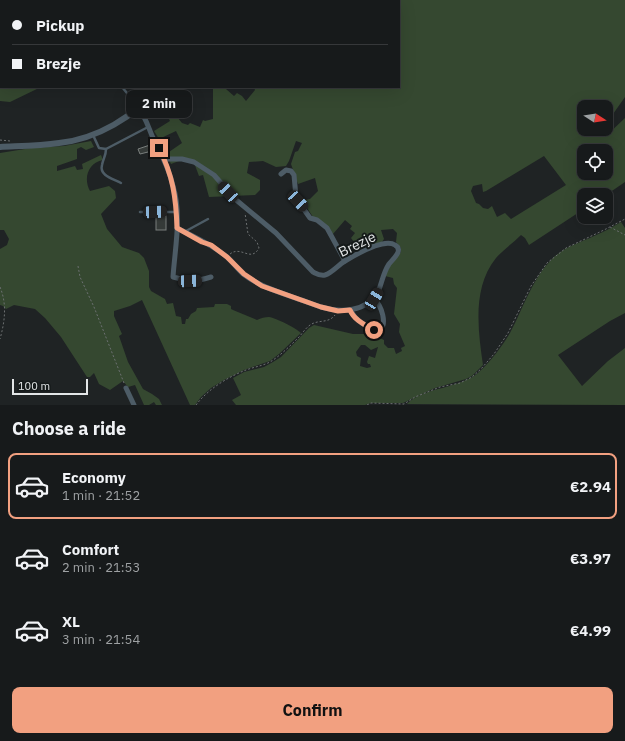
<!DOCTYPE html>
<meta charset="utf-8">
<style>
body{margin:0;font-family:"IBM Plex Sans",sans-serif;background:#202324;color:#f1f3f6;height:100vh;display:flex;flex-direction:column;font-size:15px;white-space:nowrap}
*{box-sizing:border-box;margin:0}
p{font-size:13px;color:#9ea1a3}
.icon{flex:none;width:22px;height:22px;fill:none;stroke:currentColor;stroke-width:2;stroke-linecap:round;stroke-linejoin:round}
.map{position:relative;height:405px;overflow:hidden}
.drawer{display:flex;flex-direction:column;background:#171a1b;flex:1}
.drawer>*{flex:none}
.top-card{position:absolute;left:0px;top:0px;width:400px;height:88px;box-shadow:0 4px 16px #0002,0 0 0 1px #36383a;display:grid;align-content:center;height:88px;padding:0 12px;background:#171a1b}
.needle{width:26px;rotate:102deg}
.tools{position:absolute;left:577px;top:100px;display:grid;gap:8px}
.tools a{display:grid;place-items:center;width:36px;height:36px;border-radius:8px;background:#171a1b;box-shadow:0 4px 16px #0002,0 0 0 1px #36383a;font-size:20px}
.scale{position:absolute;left:12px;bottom:10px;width:76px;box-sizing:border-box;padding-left:4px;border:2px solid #e3e6e7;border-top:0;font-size:11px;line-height:14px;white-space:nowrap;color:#e3e6e7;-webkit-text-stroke:3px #151a1a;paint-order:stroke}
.end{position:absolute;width:18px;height:18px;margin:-9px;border:5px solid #f2a080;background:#111;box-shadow:0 0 0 2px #111}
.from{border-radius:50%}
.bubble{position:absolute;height:28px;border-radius:8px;background:#171a1b;box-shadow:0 4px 16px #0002,0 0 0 1px #36383a;font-size:13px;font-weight:800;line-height:28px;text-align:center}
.car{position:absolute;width:12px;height:24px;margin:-12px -6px;border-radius:5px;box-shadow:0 0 3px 1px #0007;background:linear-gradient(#222 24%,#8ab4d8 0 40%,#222 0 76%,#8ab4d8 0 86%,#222 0)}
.top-card b{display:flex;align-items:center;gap:14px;height:38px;font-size:15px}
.top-card b+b{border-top:1px solid #36383a}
.top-card i{width:10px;height:10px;background:#f1f3f6}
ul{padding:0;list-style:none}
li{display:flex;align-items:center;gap:12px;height:66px;margin:0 8px 6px;padding:0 4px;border:2px solid transparent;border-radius:8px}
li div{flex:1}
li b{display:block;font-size:15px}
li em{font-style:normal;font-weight:800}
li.active{border-color:#f2a080}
li>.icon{width:36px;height:36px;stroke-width:1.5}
h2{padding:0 12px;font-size:18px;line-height:48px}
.action{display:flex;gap:8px;margin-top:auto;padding:8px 12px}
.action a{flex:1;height:46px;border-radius:8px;background:#f2a080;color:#111;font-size:16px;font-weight:800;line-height:46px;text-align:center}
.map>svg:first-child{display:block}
</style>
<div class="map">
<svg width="625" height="405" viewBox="0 0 625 405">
<rect width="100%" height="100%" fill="#1f2324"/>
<g fill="#354830" fill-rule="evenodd">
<path d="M0 0H133L1 1V87H41L10 102 0 101Z"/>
<path d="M341 0H625V97L606 124V107H584V129H604L602 135 605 137 625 118V182L606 195H584V209L529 245 525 238 521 235C513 243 503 250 496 258 472 288 478 330 483 365L472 376 466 379 435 388 403 403H371L365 405H236L232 400 241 395 233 378 244 372 264 367 273 362 281 357 309 328 314 325 353 334H371L384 340V344L388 348H394L396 354 402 351 401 348 405 346 399 332 400 324 394 314 397 288 394 284 393 278 385 276 391 264 401 252V248L396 242 397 233 393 229 381 230 384 239 382 242 361 251 351 238 355 233 350 229 352 226 345 220 333 234 313 217 304 203 305 200 310 199 318 191 315 178 298 184 291 164 295 152 298 151 302 143 296 141 289 161 286 166 276 167 263 161 249 162 247 173 260 180V190L255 195 209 197 203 175 199 176 193 160 187 158 171 164 166 154 182 143 176 131 159 139 154 131 170 121 161 103 156 106 153 103 165 87H174L170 92 178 108 177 117 182 123 188 125 190 123 200 127 203 120 205 121 213 119V88H207V87H228L226 89 234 96 237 93 242 96 246 101 255 90 254 87H399V1H340ZM584 151H606V173H584ZM544 156 566 185 511 219 505 213 497 217 492 206 488 209 483 208 479 204 476 203 471 191 473 186 482 184 483 192 486 191ZM361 345H365L371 350 378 347 375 358 369 356 367 362 368 364H370L371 367 367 368 360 366 361 358 357 356 356 352Z"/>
<path d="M91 141 94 147 86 150 81 147 77 149V159L57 166V171L75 166 77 170 83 169 82 164 101 155 103 160C88 163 83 178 90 191L109 186 115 191 116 198 101 214 107 229 122 247 139 253 144 258 149 271V287L151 291 165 299 167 304 173 303 176 316 181 317 182 324H185L186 319H188L191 314 196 311 197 308 214 307 215 304H227L231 306V309L233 310 257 320C261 318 265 317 269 317 276 318 296 328 301 333L279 354 270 361 244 370 224 380 211 388 201 397 195 405H190L142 300 130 306 114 311V316L122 334 119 336 128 362 143 389 152 394 159 399 162 405H156L154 402 149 405H144L135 385 128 387 123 381 110 390 99 384 94 373 90 377H87L61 337 45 318 35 309 14 305 6 309 3 306 0 305V249L7 245 9 239 4 230H0V153L31 148 64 146Z"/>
<path d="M621 222 625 228V313L610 321 558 355 582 386 608 361 625 348V405L407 404C422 387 462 389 480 371 492 360 502 346 510 333 524 307 532 278 554 257 565 247 581 242 594 236 604 232 612 227 621 222Z"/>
</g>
<g fill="#353a38" stroke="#7a7f7d">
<path d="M150 145 152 151 140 154 138 149Z"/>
<rect x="156" y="216" width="10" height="14"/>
</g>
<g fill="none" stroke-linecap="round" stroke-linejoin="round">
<g stroke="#6c7071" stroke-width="1" stroke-dasharray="2 2" stroke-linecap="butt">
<path d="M0 140 10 141"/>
<path d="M610 227 625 235"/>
<path d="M230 254C241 245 251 263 259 248L257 242 248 234 245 213"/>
<path d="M78 266 80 277 94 307 124 383"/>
<path d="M0 287C7 304 5 321 0 339"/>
<path d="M196 405C208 389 228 377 246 370 254 367 262 366 270 362 280 356 291 345 300 336 303 332 306 328 310 325 319 319 328 324 335 315"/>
<path d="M367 405 371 403 404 404 415 397 440 387 460 383 472 377 481 369 494 354 508 333 531 286 547 263 566 248 604 230 625 219"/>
</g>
<g stroke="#4d5c66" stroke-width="2.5">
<path d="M122 87 131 98"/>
<path d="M138 108 131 98 144 87"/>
<path d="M93 135 99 148 106 149 148 127"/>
<path d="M106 149C106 156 103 159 102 165 99 176 114 179 121 183"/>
<path d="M140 212H176"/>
<path d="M186 231 208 219"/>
</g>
<g stroke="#4d5c66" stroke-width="5">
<path d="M138 108C146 117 148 127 153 138 161 153 169 169 173 186 182 215 175 247 173 277 189 281 195 282 211 277"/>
<path d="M164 159H182L194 162 214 175 235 199 276 233 313 272C317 274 320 276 325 275 332 273 338 265 345 261 355 255 384 238 395 245 404 250 393 259 389 264 383 273 382 283 378 292 367 312 340 313 321 307 314 305 308 302 301 300 282 293 260 287 243 274 237 269 233 262 227 257 213 245 193 236 177 228"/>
<path d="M281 174 286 170 291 171 294 175 296 197 298 201 310 218 317 220 327 228 345 261"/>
<path d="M351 310C354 320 368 328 378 331 389 325 381 305 374 299"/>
<path d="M126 388 134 405"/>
</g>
<g stroke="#4d5c66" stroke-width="6">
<path d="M249 1 250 0"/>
<path d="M0 147C19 146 39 146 59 143 97 139 134 117 159 87"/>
</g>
</g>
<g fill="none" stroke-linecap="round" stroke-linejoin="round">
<path stroke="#f2a080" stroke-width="5" d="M159 148C173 176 176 197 177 228L202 242 211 245 227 257 244 274 262 286 321 307 338 311 350 310C354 320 365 325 374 330"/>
</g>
<g text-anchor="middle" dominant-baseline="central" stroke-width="4" stroke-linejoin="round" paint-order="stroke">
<g font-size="14" fill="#e3e6e7" stroke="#151a1a">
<text transform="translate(357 244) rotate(-26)">Brezje</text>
</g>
</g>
</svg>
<div class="tools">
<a><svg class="needle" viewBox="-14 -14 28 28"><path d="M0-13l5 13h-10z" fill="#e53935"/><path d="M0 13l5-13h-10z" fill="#9ea1a3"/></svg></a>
<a><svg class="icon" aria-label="locate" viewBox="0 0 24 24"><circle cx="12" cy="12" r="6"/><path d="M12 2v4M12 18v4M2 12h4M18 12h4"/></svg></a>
<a><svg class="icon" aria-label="layers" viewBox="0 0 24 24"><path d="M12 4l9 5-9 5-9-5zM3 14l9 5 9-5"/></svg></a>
</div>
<div class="scale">100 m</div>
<i class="end from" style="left:374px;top:330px"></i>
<i class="end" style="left:159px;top:148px"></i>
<div class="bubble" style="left:126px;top:90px;width:66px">2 min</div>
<i class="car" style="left:228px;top:192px;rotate:317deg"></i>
<i class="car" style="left:298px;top:201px;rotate:137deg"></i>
<i class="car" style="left:155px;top:212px;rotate:88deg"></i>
<i class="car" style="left:190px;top:281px;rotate:88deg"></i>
<i class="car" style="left:374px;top:299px;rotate:31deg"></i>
<div class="top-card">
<b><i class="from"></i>Pickup</b>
<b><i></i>Brezje</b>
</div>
</div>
<section class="drawer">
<h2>Choose a ride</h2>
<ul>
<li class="active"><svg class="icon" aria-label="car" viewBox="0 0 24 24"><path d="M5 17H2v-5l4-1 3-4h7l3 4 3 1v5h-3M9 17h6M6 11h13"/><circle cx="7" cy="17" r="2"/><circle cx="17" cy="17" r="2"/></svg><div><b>Economy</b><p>1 min · 21:52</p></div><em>€2.94</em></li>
<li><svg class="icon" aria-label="car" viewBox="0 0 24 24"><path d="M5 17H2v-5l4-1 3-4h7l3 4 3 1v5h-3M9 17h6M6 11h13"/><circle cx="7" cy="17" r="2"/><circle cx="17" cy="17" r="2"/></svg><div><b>Comfort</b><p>2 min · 21:53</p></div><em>€3.97</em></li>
<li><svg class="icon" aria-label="car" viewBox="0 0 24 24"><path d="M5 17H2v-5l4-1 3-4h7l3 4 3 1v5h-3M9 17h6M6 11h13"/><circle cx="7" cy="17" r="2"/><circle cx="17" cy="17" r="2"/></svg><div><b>XL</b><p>3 min · 21:54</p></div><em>€4.99</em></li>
</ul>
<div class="action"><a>Confirm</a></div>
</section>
